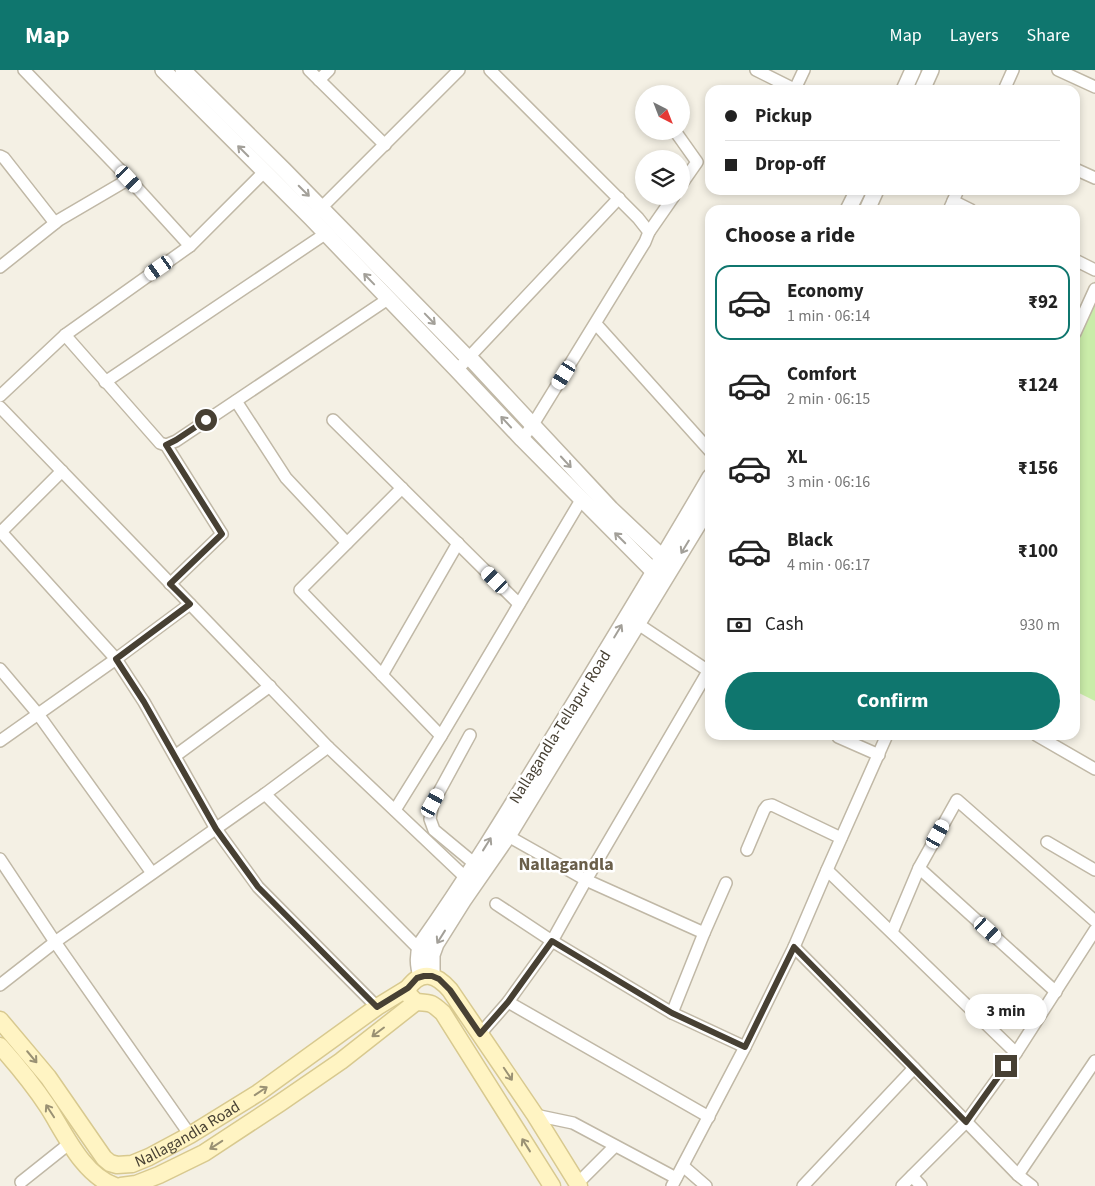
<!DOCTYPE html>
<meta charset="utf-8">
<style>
body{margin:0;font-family:"Source Sans 3",sans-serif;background:#f6f6f6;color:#222;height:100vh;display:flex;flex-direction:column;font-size:19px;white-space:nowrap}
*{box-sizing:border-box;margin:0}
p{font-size:16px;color:#767676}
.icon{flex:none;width:28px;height:28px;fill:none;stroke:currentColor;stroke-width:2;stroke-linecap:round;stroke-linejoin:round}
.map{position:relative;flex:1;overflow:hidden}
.details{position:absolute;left:705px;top:135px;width:375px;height:535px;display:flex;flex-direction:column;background:#fff;border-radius:15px;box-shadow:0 2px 8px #0003}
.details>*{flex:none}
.banner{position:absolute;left:705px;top:15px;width:375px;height:110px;border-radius:15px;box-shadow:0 2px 8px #0003;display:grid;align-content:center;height:110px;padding:0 20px;background:#fff}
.needle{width:32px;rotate:138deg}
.controls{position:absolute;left:635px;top:15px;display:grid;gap:10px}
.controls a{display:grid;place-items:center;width:55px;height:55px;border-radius:50%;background:#fff;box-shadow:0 2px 8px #0003;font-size:25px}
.end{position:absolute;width:22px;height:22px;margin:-11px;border:6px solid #474033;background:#fff;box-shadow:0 0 0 2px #fff}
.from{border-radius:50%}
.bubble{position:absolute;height:35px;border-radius:18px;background:#fff;box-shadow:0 2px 8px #0003;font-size:16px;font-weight:700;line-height:35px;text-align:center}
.car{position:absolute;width:15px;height:30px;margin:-15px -8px;border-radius:6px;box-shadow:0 0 4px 1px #0007;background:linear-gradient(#fff 24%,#345 0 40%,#fff 0 76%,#345 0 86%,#fff 0)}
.banner b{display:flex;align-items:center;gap:18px;height:48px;font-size:19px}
.banner b+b{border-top:1px solid #e0e0e0}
.banner i{width:12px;height:12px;background:#222}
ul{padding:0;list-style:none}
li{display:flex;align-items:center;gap:15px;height:75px;margin:0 10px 8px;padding:0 10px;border:2px solid transparent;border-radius:15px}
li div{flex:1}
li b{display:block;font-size:19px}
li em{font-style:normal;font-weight:700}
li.active{border-color:#0f766e}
li>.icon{width:45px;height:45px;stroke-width:1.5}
h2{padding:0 20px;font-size:22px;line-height:60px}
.pay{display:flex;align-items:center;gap:12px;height:55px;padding:0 20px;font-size:19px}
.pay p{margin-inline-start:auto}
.action{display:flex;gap:10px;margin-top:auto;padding:10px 20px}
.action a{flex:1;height:58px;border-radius:30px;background:#0f766e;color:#fff;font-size:20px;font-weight:700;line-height:58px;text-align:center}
header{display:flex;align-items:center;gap:30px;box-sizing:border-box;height:70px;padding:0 25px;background:#0f766e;color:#fff}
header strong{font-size:24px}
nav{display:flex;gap:28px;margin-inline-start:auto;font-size:18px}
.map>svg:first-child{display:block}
</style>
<header>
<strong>Map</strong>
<nav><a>Map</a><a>Layers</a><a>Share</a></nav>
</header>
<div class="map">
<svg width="1095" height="1116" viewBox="0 0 1095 1116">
<rect width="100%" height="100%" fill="#f4f0e4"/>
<path fill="#caeca9" d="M1095 211V631L1075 621V252Z"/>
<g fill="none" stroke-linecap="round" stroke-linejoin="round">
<g stroke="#c0b8a6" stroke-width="14">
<g id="minor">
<path d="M24 0 129 109 190 176"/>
<path d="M309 0 385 75"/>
<path d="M490 0 638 148 649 162 645 172 532 356 522 369"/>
<path d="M756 0 796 20"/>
<path d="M1058 0 1095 17"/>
<path d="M319 10 329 0"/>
<path d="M795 19 804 0"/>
<path d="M1004 20 1013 0"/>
<path d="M675 61 697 92 681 115"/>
<path d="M0 86 4 88 55 153"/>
<path d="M1075 99 1095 108"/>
<path d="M953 131 971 140"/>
<path d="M949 140 958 120"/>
<path d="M315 144 459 0"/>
<path d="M649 162 674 126"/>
<path d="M1075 190 1095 200"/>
<path d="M0 197 59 150 129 109"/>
<path d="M596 254 710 381"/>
<path d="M1075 263 1095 219"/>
<path d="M65 265 160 373 166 375 176 371 388 229"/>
<path d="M457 300 619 128"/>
<path d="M105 312 325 164"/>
<path d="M0 326 65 265 190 176 264 102"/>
<path d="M236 331 286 408 347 473"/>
<path d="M0 337 328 677 466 808"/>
<path d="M333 350 519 534"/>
<path d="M166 375 222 464 170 514"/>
<path d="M402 418 300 520 441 666"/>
<path d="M1 462 116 589 144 632 216 759 258 817 377 937"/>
<path d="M0 463 62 401"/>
<path d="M638 554 710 602"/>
<path d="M0 599 38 644 152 803"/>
<path d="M382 605 458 473"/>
<path d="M470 665 433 733 430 749 434 760 475 794"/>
<path d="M1036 665 1095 699"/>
<path d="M838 667 879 685"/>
<path d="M0 671 116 589 190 534"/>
<path d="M175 686 270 616"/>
<path d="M265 724 419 879"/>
<path d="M395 740 441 666 581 430"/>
<path d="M508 766 586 810 704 863"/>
<path d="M1047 772 1095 800"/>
<path d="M747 780 764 740 767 736 772 735 841 768"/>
<path d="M0 789 55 872 190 1065"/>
<path d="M919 798 1056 922"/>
<path d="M827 800 1016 983"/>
<path d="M496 834 552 871 672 943 745 977"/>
<path d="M892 862 919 798 957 730 1095 851"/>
<path d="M794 877 914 998 1018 1105 1032 1116"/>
<path d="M0 915 55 872 265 724 328 677"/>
<path d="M508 932 709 1047"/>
<path d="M672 943 704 863 726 813"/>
<path d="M480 964 508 932 552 871 586 810 710 598"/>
<path d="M535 1045 573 1053 676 1108"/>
<path d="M683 1096 706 1116"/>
<path d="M1018 1105 1095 991"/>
<path d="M912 1106 921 1116"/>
<path d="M21 1112 70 1073"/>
<path d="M578 1113 615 1076"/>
<path d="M672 1116 745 977 794 877 827 800 887 665"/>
<path d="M803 1116 914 998"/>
<path d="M902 1116 966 1052 1016 983 1095 860"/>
</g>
</g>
<g stroke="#c0b8a6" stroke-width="18">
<g id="tertiary">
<path d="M163 0 311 148 457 300 522 369 654 502"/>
<path d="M183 0 284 100 468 288 472 290 611 439 663 488"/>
<path d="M904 20 913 0"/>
<path d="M922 20 931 0"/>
<path d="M848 140 858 120"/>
<path d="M867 140 876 120"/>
<path d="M432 906V885L436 874 463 831 508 766 710 435"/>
<path d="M421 907C418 895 417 886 421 874 469 806 512 735 556 663 608 578 660 493 710 407"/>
</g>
</g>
<g stroke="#d8c98f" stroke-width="19">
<g id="secondary">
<path id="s1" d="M0 950 48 1007 104 1088 110 1093 117 1095 132 1094 149 1087 190 1065 258 1023 377 937 408 918"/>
<path d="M0 976C17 995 34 1016 48 1037 65 1064 83 1105 115 1116"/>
<path d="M121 1116 136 1114 159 1105 204 1083 280 1033 341 991 416 932"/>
<path d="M552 1116 443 943C431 932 431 933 416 932L409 925 408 918C422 899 436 904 450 920L535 1045 579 1116"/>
</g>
</g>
<use href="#minor" stroke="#fff" stroke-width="11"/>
<use href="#tertiary" stroke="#fff" stroke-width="15"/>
<use href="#secondary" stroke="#fff4c3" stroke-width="16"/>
</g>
<defs><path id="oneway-shaft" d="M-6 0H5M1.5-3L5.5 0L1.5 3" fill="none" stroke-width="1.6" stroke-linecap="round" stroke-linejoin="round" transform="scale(1.25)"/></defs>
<g stroke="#a3a099">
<use href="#oneway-shaft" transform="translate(243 81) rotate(-135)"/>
<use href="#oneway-shaft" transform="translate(304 121) rotate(45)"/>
<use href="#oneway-shaft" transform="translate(369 209) rotate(-134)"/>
<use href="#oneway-shaft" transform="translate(430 249) rotate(46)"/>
<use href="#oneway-shaft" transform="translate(506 352) rotate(-133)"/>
<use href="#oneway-shaft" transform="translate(566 392) rotate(47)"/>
<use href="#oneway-shaft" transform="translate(620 468) rotate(-135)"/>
<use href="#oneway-shaft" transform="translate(685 477) rotate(121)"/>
<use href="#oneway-shaft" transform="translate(618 561) rotate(-59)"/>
<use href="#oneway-shaft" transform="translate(487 774) rotate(-58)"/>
<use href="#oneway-shaft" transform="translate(441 867) rotate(122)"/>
</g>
<g stroke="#9a9174">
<use href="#oneway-shaft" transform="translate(378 962) rotate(143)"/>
<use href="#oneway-shaft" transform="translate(32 987) rotate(50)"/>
<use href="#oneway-shaft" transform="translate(508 1004) rotate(56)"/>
<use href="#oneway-shaft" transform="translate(261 1021) rotate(-34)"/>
<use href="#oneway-shaft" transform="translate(50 1041) rotate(-123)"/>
<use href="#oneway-shaft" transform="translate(216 1075) rotate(147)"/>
<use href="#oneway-shaft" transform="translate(526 1075) rotate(-122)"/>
</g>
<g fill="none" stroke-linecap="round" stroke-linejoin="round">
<path stroke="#474033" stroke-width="6" d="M206 350 176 370 166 375 222 464 170 514 190 534 116 589 144 632 216 759 258 817 377 937 408 918 417 908 424 906H432L439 909 450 920 480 964 508 932 552 871 672 943 745 977 794 877 966 1052 1006 996"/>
</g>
<g text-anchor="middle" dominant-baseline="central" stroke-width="5" stroke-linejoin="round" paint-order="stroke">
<g font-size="16" fill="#474033" stroke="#fff">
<text transform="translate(560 657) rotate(-58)">Nallagandla-Tellapur Road</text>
<text stroke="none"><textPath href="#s1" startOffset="266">Nallagandla Road</textPath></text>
</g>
<g font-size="18" font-weight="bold" fill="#6a5f4a" stroke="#fff">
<text x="566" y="794">Nallagandla</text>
</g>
</g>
</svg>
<div class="controls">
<a><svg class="needle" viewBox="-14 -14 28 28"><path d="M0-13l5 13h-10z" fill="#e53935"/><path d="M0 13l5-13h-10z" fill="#767676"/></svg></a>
<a><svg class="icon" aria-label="layers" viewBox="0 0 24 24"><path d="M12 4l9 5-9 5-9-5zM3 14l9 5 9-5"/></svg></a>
</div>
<i class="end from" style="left:206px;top:350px"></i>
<i class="end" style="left:1006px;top:996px"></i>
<div class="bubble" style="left:965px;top:924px;width:82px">3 min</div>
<i class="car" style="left:129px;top:109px;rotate:137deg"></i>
<i class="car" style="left:159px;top:198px;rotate:235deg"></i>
<i class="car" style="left:564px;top:305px;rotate:212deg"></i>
<i class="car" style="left:495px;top:510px;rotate:315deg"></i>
<i class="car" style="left:433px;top:733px;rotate:29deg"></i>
<i class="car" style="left:938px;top:764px;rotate:29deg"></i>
<i class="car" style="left:988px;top:860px;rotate:132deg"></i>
<div class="banner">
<b><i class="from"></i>Pickup</b>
<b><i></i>Drop-off</b>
</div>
<section class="details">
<h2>Choose a ride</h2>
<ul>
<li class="active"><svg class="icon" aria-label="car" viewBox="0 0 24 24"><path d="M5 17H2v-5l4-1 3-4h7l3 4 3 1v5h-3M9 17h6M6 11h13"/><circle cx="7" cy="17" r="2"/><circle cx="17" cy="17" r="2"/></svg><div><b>Economy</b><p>1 min · 06:14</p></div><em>₹92</em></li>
<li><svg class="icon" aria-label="car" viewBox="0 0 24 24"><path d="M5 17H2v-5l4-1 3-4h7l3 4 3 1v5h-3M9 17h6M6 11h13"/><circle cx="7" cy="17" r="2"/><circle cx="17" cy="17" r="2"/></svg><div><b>Comfort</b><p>2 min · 06:15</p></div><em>₹124</em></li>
<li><svg class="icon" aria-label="car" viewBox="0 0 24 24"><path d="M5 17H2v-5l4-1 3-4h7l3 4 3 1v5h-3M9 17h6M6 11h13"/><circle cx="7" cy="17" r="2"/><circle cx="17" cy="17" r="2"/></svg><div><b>XL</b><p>3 min · 06:16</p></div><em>₹156</em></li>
<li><svg class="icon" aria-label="car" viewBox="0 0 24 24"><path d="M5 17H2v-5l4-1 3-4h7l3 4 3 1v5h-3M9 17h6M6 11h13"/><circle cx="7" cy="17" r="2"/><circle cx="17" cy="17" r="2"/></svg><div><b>Black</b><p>4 min · 06:17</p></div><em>₹100</em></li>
</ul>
<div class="pay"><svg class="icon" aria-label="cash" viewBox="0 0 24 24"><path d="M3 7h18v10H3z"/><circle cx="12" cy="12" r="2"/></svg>Cash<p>930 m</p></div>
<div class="action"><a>Confirm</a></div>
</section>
</div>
